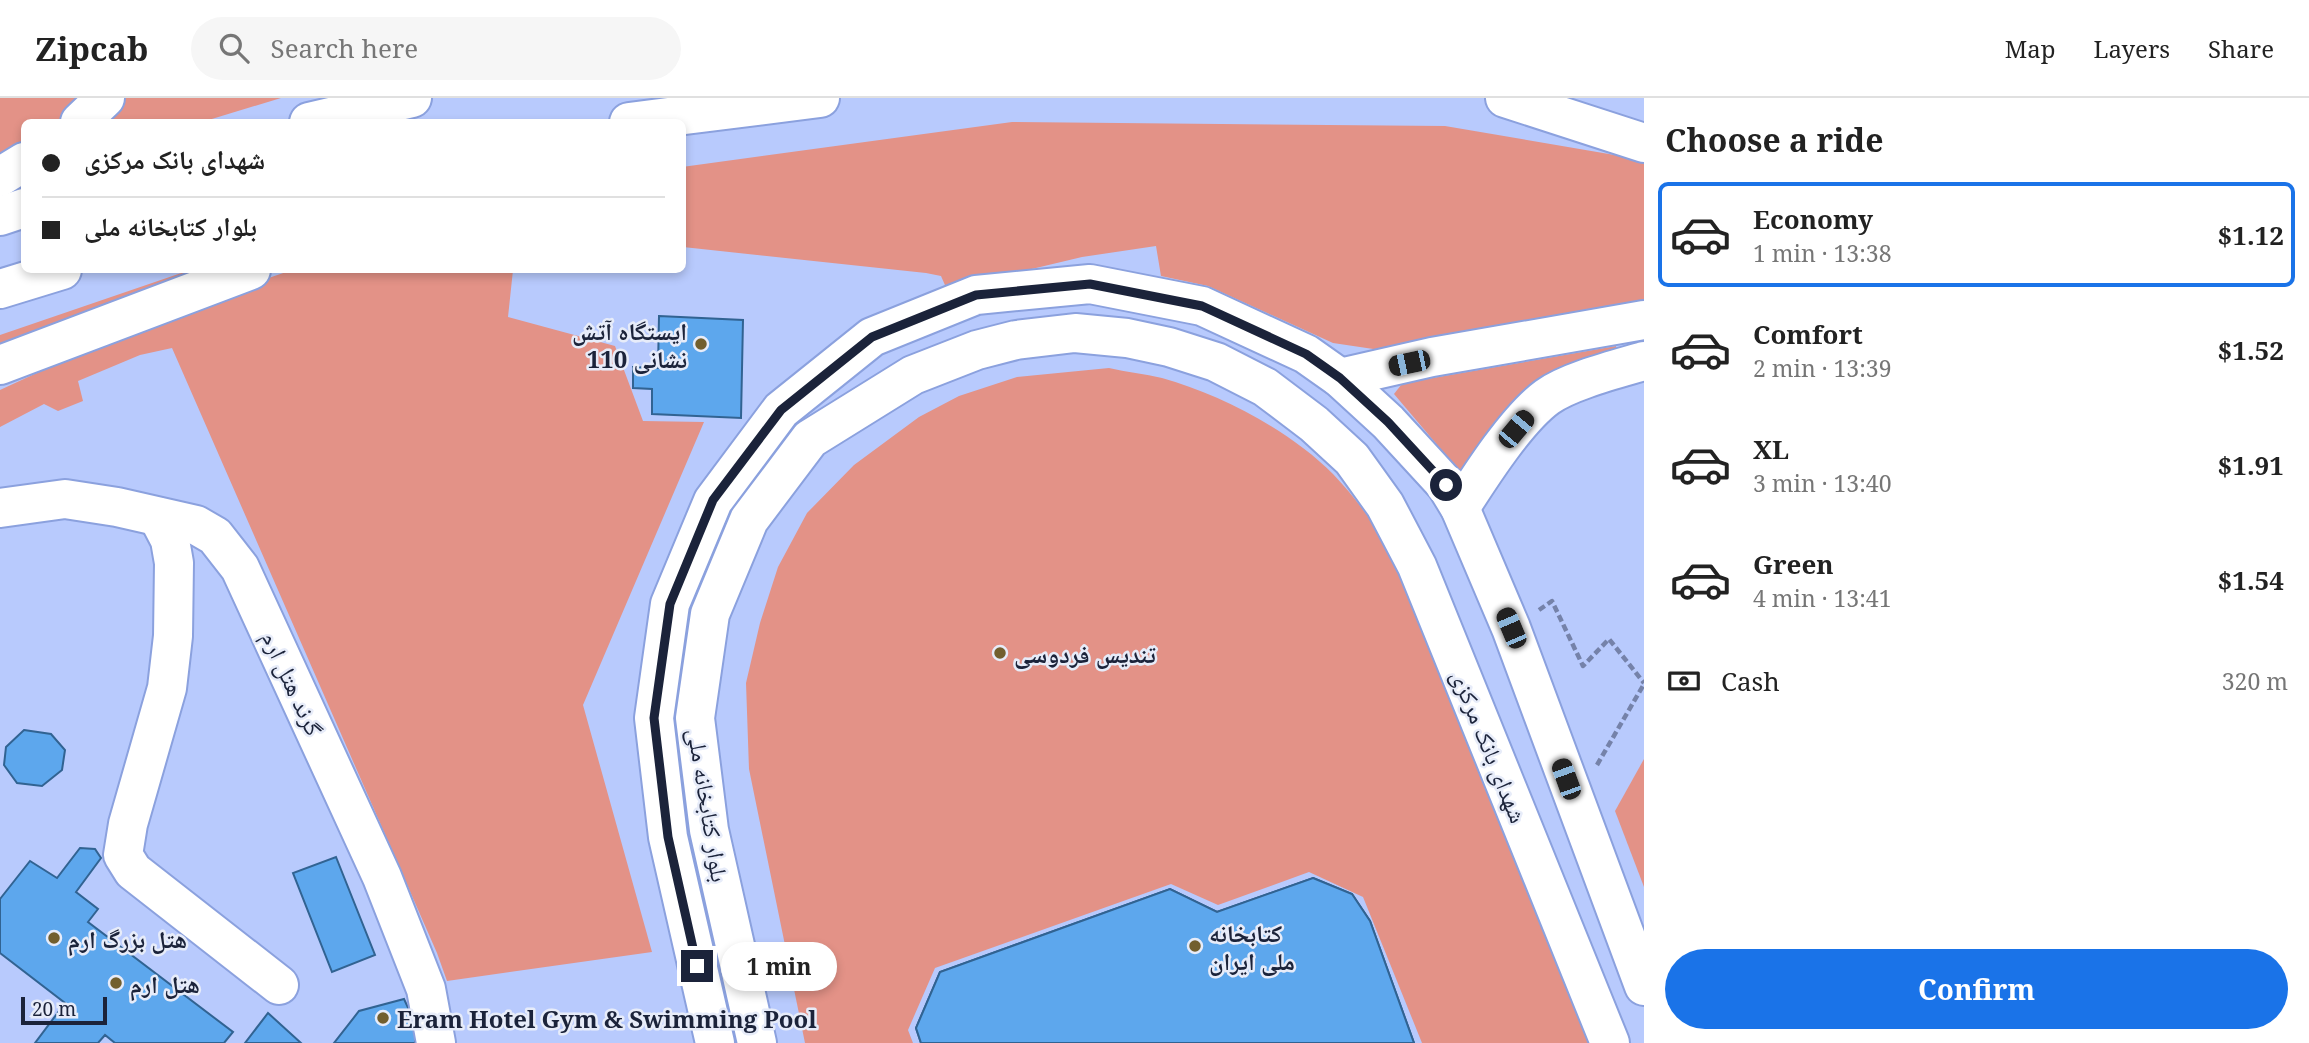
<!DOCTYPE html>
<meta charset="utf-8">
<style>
body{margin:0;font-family:"Noto Serif","Noto Naskh Arabic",serif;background:#f6f6f6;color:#222;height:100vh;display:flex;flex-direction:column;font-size:26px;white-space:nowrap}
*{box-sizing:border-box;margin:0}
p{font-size:23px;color:#767676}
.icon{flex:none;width:38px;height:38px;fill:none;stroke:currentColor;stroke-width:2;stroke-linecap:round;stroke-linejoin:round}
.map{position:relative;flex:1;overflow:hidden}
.sheet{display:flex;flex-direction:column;background:#fff;width:665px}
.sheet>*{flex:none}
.top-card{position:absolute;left:21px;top:21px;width:665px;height:154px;border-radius:10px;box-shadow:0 4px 10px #0003;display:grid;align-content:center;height:154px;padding:0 21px;background:#fff}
.scale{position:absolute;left:21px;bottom:18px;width:86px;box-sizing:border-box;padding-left:7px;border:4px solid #1b233a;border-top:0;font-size:19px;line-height:24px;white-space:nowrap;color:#1b233a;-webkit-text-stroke:5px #e7ecf9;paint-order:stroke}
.end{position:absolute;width:32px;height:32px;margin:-16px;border:9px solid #1b233a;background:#fff;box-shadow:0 0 0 4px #fff}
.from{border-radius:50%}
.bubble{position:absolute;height:49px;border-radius:24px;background:#fff;box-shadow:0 4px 10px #0003;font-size:23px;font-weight:700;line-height:49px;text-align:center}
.car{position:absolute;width:21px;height:42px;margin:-21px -10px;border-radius:9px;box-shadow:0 0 5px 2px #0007;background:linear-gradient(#222 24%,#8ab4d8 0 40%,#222 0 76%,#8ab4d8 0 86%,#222 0)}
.top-card b{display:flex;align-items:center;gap:24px;height:66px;font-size:26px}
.top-card b+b{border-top:2px solid #e0e0e0}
.top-card i{width:18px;height:18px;background:#222}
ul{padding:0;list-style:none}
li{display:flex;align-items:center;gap:21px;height:105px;margin:0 14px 10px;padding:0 7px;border:4px solid transparent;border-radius:10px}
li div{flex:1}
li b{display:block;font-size:26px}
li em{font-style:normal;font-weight:700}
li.active{border-color:#1a73e8}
li>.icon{width:63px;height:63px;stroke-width:1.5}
h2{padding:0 21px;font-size:32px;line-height:84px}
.pay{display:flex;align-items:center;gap:18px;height:77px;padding:0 21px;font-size:26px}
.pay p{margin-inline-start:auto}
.button{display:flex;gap:14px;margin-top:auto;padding:14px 21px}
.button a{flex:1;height:80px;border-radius:42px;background:#1a73e8;color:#fff;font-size:28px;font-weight:700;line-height:80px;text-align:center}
header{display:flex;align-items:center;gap:42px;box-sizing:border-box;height:98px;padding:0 35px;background:#fff;border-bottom:2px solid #e0e0e0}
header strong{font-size:33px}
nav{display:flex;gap:38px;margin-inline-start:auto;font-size:24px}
.search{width:490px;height:63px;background:#f6f6f6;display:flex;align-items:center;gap:18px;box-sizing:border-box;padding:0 24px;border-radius:38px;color:#767676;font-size:26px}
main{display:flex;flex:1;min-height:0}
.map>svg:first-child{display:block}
</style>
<header>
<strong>Zipcab</strong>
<div class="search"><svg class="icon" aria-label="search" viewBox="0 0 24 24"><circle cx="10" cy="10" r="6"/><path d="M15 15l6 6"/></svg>Search here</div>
<nav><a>Map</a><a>Layers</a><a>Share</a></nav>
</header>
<main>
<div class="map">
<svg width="1644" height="945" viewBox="0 0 1644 945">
<rect width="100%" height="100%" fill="#b8cafd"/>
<g fill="#e39287">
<path d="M0 0H93L66 24H24V55L0 70Z"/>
<path d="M115 0H281L202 24H92Z"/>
<path d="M1012 24 1445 28 1644 62V215L1380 252 1333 245 1208 188 1161 178 1156 148 1082 159 964 187 948 194 941 178 926 175 683 149 682 69Z"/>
<path d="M190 172H226L0 261V237Z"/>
<path d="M292 172H513L508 219 615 248 643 323 704 324 583 607 652 854 447 883 437 855 172 250 140 257 78 283 83 303 58 313 44 306 0 329V292C95 247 193 205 292 172Z"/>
<path d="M1616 248 1617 255 1461 375 1394 296 1401 287 1415 283Z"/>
<path d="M1109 270C1126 274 1145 276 1162 280 1220 296 1291 333 1333 376 1355 399 1374 425 1390 452L1594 945H1422L1363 799 1309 774 1218 807 1171 786 935 870 908 932 913 945H805L749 671 746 585 760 525 778 469 807 415 854 367 919 319 959 298 1017 279Z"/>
<path d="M1644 661V789L1615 713Z"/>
</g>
<g fill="#5da7ed" stroke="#316392" stroke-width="2">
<path d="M659 218 743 222 741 320 652 316V291L633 290V269L658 270Z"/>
<path d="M24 632 51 636 65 652 62 672 42 688 17 685 4 667 6 649Z"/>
<path d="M80 750 95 751 101 760 76 794 98 811 88 824 233 934 224 945H115L105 937 98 945H35L65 905 0 855V801L30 763 57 780Z"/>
<path d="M336 759 375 857 332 874 293 775Z"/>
<path d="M1313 780 1352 796 1370 823 1414 945H921L916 930 940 874 1170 791 1217 814Z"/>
<path d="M1313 780 1352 796 1370 823 1414 945H921L916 930 940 874 1170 791 1217 814Z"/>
<path d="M404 901 416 927 415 945H334L359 913Z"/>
<path d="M268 915 301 945H245Z"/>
</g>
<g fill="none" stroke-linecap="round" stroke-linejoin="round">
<g stroke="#8ba1de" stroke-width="42">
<g id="minor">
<path d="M1340 280 1432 259 1644 222"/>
<path d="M0 410 65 401 117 409 196 427 215 438 240 470 382 779 426 891 436 945"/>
<path d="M1460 410C1481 377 1517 321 1547 299 1569 283 1617 271 1644 263"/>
<path d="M158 419 170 442 174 465 173 538 167 590 128 726 123 757 133 773 279 887"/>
<path d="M715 945 668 739 654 620 670 506 713 403 781 312 872 239 976 197 1090 186 1202 208 1306 256 1340 280 1388 324 1446 387 1460 410 1511 530 1644 888"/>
<path d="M757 945 709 732 695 620 710 516 749 422 810 341 913 277 977 252 1016 242 1075 235 1127 240 1169 249 1216 264 1265 289 1314 326 1352 361 1385 407 1417 468 1610 945"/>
</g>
</g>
<g stroke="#8ba1de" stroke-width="42">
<g id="highway">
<path d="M1505 0 1644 45"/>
<path d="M80 24 105 0"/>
<path d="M309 24 412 0"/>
<path d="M629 24 820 0"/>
<path d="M0 79 24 64"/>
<path d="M0 118 24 110"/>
<path d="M0 191 62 172"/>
<path d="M0 267 251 172"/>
</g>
</g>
<g stroke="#7582a9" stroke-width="4.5" stroke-dasharray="7 3.5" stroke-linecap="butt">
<path d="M1539 512 1552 503 1583 568 1609 541 1644 585"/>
<path d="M1597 667 1644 586"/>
</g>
<use href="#minor" stroke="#fff" stroke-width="38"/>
<use href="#highway" stroke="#fff" stroke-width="38"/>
</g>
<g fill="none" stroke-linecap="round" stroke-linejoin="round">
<path stroke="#1b233a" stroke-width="9" d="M697 868 668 739 654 620 670 506 713 402 781 312 872 239 976 197 1090 186 1202 208 1306 256 1340 280 1388 324 1446 387"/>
</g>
<g fill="#725f2e" stroke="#e7ecf9" stroke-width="2.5">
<circle cx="701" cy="246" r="7"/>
<circle cx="1000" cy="555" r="7"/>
<circle cx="54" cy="840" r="7"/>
<circle cx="1195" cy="848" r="7"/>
<circle cx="116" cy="885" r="7"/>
<circle cx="383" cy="920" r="7"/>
</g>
<g text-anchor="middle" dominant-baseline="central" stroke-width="5" stroke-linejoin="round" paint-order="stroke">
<g font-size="24" font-weight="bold" fill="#1b233a" stroke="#e7ecf9" text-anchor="start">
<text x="687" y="232" text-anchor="end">ایستگاه آتش<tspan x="687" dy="28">نشانی 110</tspan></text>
<text x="1014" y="555">تندیس فردوسی</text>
<text x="1209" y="834">کتابخانه<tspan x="1209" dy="28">ملی ایران</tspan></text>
<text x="68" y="840">هتل بزرگ ارم</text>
<text x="130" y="885">هتل ارم</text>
<text x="397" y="920">Eram Hotel Gym &amp; Swimming Pool</text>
</g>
<g font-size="24" fill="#1b233a" stroke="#e7ecf9">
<text transform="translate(293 585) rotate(65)">گرند هتل ارم</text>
<text transform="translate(1490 648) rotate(68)">شهدای بانک مرکزی</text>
<text transform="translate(709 707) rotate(81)">بلوار کتابخانه ملی</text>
</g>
</g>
</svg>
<div class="scale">20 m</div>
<i class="end from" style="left:1446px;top:387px"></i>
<i class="end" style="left:697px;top:868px"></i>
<div class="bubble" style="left:721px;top:844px;width:116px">1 min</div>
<i class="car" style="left:1409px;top:265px;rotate:258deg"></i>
<i class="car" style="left:1516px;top:331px;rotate:40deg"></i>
<i class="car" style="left:1511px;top:530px;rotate:337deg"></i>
<i class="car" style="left:1566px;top:681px;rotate:340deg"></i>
<div class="top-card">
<b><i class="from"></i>شهدای بانک مرکزی</b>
<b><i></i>بلوار کتابخانه ملی</b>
</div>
</div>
<section class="sheet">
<h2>Choose a ride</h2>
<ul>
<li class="active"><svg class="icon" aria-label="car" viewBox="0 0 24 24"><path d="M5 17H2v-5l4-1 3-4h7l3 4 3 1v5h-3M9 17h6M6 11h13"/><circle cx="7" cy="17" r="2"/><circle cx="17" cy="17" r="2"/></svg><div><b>Economy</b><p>1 min · 13:38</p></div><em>$1.12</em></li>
<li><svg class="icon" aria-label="car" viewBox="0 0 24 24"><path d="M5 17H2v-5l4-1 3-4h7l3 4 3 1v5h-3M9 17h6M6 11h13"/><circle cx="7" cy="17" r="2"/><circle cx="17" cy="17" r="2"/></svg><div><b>Comfort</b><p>2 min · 13:39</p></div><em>$1.52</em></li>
<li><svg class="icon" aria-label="car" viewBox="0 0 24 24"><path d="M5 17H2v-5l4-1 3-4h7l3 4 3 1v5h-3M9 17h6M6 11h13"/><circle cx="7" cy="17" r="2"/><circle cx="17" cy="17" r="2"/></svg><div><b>XL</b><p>3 min · 13:40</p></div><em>$1.91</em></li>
<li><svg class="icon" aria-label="car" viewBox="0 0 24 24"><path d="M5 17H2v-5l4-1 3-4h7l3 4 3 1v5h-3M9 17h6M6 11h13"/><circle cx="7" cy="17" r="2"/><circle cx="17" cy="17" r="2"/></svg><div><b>Green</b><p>4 min · 13:41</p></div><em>$1.54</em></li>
</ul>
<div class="pay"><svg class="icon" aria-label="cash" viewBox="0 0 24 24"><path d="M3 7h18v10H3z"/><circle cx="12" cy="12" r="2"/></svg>Cash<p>320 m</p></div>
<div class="button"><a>Confirm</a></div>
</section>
</main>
